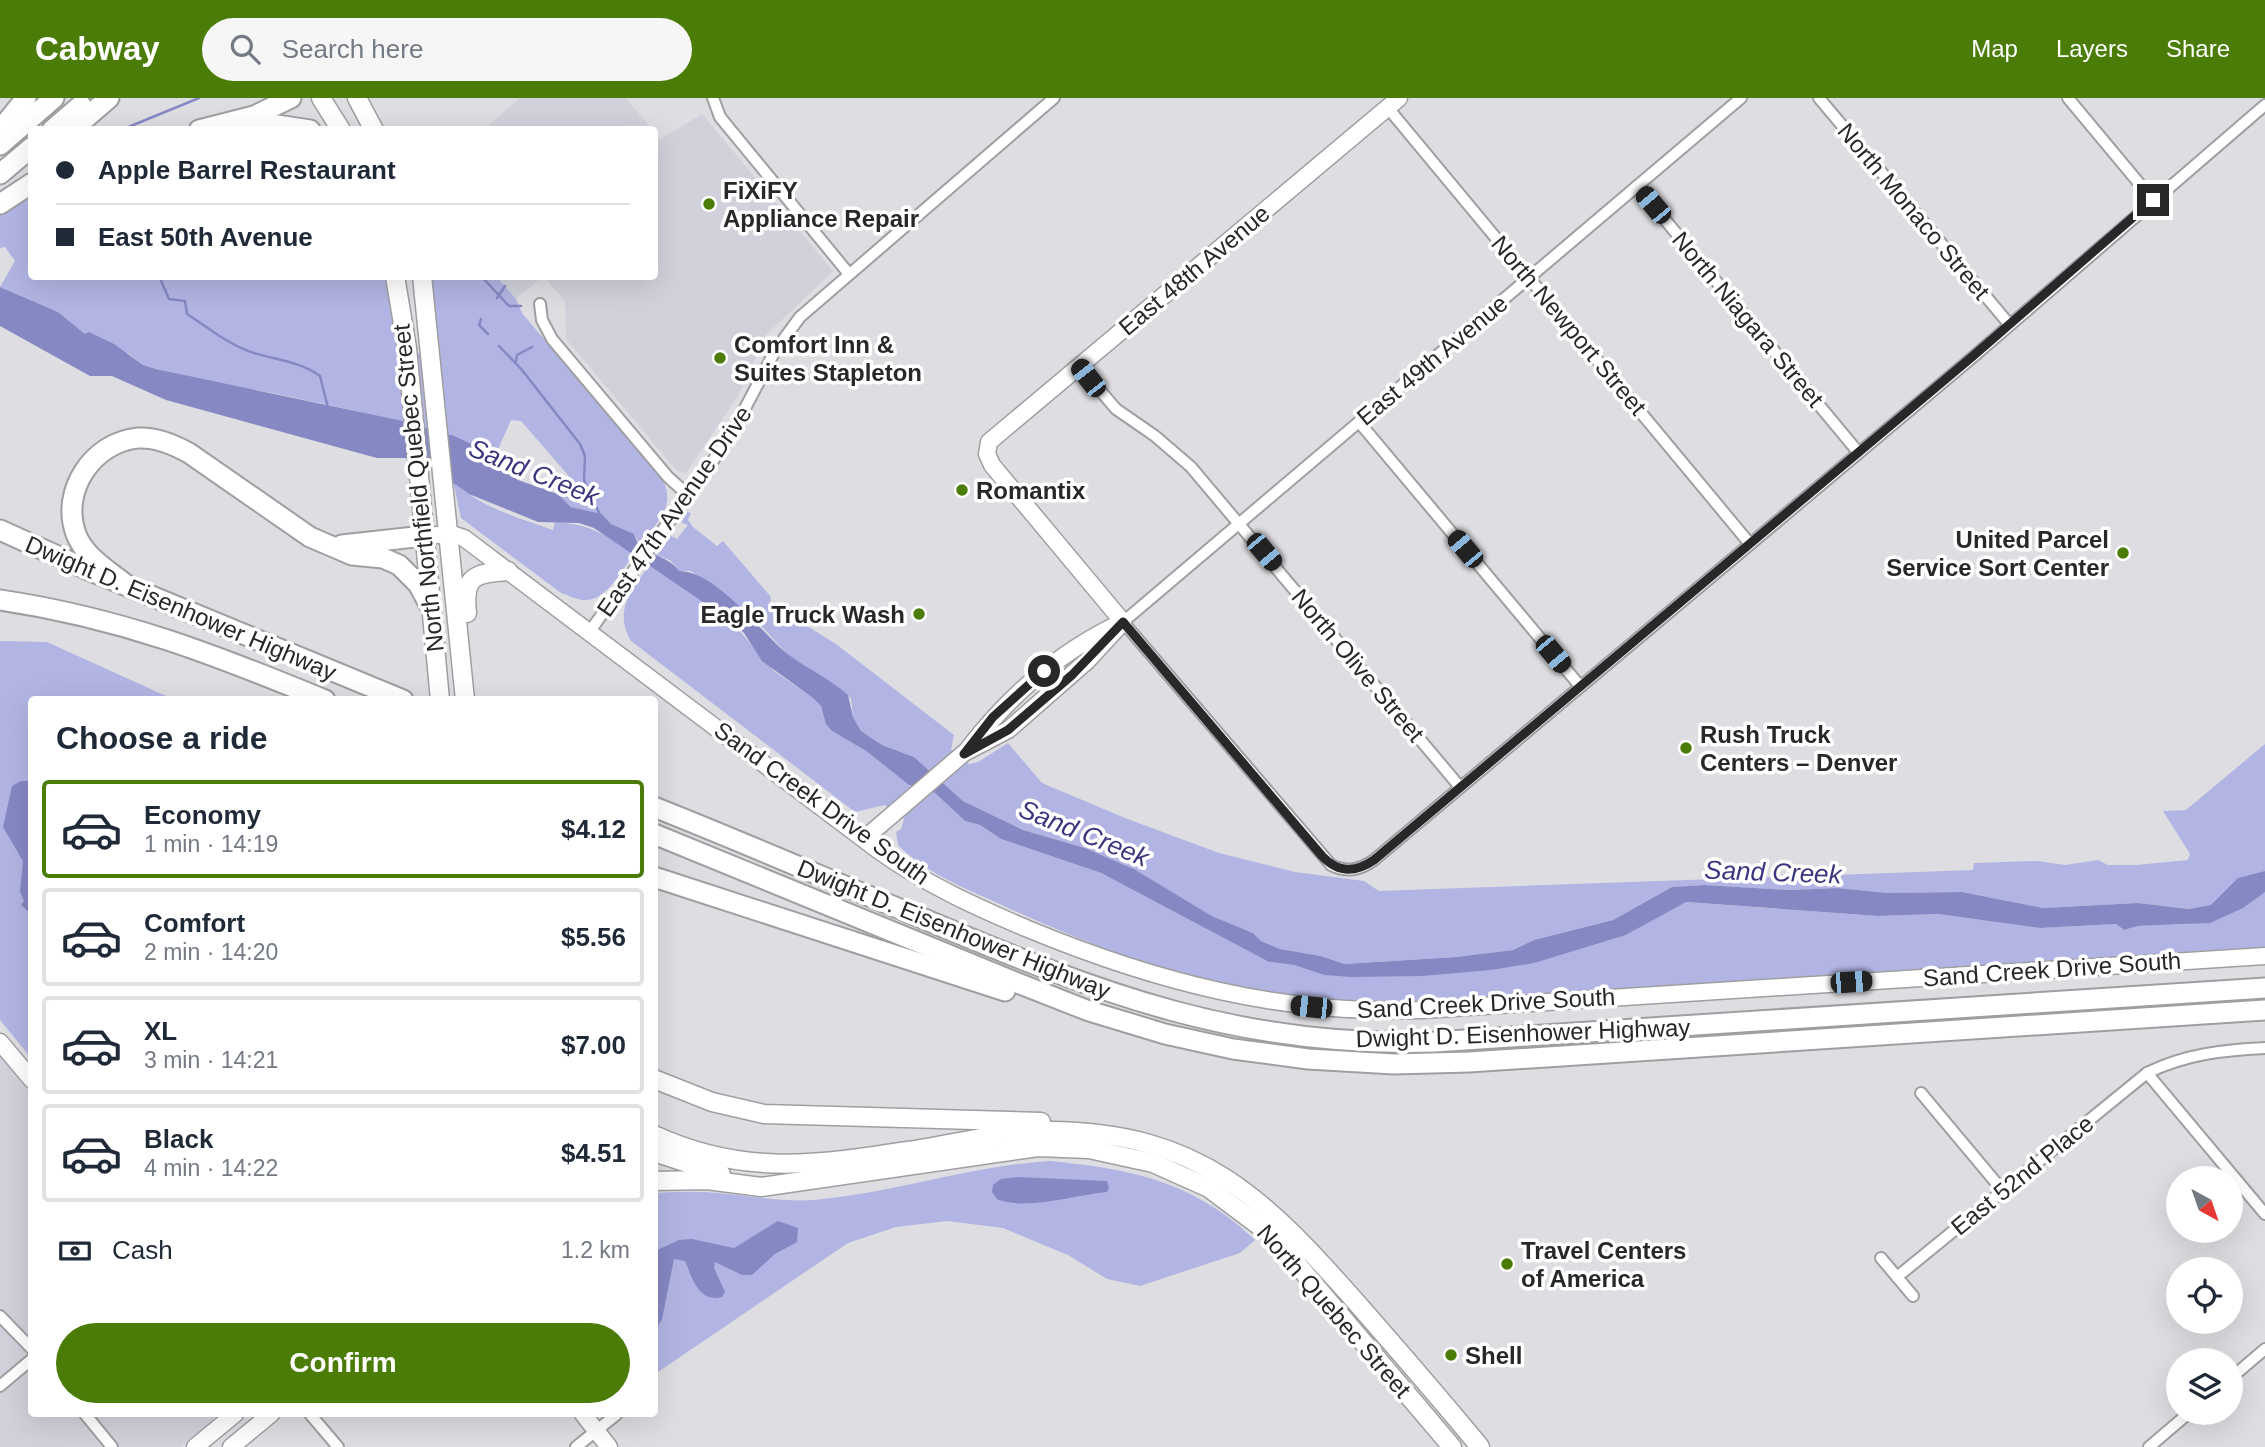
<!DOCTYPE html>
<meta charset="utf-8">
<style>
body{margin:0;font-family:Arial,sans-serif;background:#f6f6f7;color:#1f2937;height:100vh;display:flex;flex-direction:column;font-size:26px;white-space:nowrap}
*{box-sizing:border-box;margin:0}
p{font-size:23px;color:#747a83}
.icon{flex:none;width:38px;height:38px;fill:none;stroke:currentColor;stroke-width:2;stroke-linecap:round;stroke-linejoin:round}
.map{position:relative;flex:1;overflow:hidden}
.panel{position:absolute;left:28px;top:598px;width:630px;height:721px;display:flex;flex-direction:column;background:#fff;border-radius:7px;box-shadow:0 7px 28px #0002}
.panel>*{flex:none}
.banner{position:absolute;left:28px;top:28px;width:630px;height:154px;border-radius:7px;box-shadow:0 7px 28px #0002;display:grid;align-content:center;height:154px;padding:0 28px;background:#fff}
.needle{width:46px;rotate:140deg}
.buttons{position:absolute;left:2166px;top:1068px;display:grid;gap:14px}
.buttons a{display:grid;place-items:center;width:77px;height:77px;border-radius:50%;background:#fff;box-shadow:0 7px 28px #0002;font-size:35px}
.end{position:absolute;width:32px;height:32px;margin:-16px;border:9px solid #272829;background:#fff;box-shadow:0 0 0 4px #fff}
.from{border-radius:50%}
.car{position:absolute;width:21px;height:42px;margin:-21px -10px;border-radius:9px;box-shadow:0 0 5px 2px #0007;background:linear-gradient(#222 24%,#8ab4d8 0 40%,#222 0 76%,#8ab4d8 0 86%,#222 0)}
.banner b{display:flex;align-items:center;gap:24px;height:66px;font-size:26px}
.banner b+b{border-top:2px solid #e0e1e3}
.banner i{width:18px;height:18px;background:#1f2937}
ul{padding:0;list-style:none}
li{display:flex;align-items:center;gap:21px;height:98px;margin:0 14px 10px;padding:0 14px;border:4px solid #e0e1e3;border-radius:7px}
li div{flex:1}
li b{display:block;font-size:26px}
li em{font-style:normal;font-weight:700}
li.on{border-color:#4b7c08}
li>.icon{width:63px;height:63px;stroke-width:1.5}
h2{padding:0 28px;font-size:32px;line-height:84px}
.pay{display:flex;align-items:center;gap:18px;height:77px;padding:0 28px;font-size:26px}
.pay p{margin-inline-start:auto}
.action{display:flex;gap:14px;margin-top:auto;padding:14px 28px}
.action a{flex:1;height:80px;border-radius:42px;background:#4b7c08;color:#fff;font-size:28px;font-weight:700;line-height:80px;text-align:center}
header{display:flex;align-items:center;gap:42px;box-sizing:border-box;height:98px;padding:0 35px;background:#4b7c08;color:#fff}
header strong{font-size:33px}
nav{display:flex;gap:38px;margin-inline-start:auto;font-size:24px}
.search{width:490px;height:63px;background:#f6f6f7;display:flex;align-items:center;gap:18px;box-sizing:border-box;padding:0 24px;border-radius:38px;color:#747a83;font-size:26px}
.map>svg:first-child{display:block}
</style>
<header>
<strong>Cabway</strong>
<div class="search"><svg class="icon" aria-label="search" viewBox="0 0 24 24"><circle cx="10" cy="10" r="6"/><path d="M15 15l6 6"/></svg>Search here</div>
<nav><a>Map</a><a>Layers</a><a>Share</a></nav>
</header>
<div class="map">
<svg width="2265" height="1349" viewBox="0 0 2265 1349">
<rect width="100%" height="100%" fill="#dedee2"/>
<g fill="#d0d1da">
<path d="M520 0H626L652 31 483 32Z"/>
<path d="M702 16 833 173 766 237 738 298 686 375 677 373 566 241 565 203 544 179 654 178 655 35 660 41Z"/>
<path d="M497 179H542L516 201Z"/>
<path d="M0 952 31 990 32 1316H220L180 1349H0Z"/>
</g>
<g fill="#b2b5e3">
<path d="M31 94 32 178 387 179 396 245 440 265 430 179H497L516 201 522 215 664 384C675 412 656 425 640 446L633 436 611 426 602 416 571 409 558 396 569 385 568 377 521 323 511 322 493 363C475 326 199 285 143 267L129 256 85 236 58 214 0 189 15 163 5 149 0 150V117Z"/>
<path d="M453 383C480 409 516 419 553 432L555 424C592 427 602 435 634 455 622 472 606 505 582 502 575 501 568 497 561 495L461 420Z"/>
<path d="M687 414 691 415 688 422 693 429 717 448 723 443 771 499 770 505 836 546 954 637 951 652 969 666 978 664 1008 645 1042 685 1125 720 1219 755 1295 774 1364 783 1379 793 1973 772 1974 765 2037 763 2065 767 2098 762 2108 767H2136L2188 762 2190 756 2163 713 2186 712 2265 646V851L1381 906C1344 903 1306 903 1270 897 1178 882 1093 848 1008 810 972 793 926 776 898 747L896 734 901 731 904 721 885 707 855 714 631 543C613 512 632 492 650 466L731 523 774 573 813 600 821 608 832 633 866 653 909 687 935 695 965 723 980 727 1001 741 1101 775 1269 864 1294 867 1324 877 1516 868 1626 837 1685 804 1878 818 1938 816 2040 830 2116 826 2124 832 2138 828 2194 826 2193 811 2138 805 2043 810 1962 794 1888 795 1837 790 1790 792 1704 787 1672 789 1613 822 1534 842 1513 852 1456 859 1343 866 1321 858 1280 851 1261 843 1253 835 1212 818 1134 771 1085 750 1023 732 963 703 914 659 882 647 861 633 853 619 851 600 787 556 753 519 691 473H679L671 463 657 457 671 438 677 441 688 427 680 424Z"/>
<path d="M0 543 47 544 175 602H32L31 960 0 922Z"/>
<path d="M1050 1063C1132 1071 1193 1083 1255 1142L1240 1155 1140 1188 1107 1181 1068 1157 1003 1130 947 1123 896 1129 848 1145 655 1276 654 1095C676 1094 697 1093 718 1095 750 1098 781 1104 814 1102 894 1095 970 1068 1050 1063Z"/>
</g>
<g fill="#8688c4">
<path d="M0 189 58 214 85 236 89 234 114 246 143 267 156 271 398 322 454 338 483 351 496 368 518 382 558 396 571 409 602 416 611 426 634 436C638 456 669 457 679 473 717 473 761 535 789 557 808 571 830 581 848 597L853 619 861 633 882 647 914 659 963 703 1023 732 1085 750 1134 771 1212 818 1253 835 1261 843 1280 851 1321 858 1344 866 1456 859 1513 852 1534 842 1613 822 1672 789 1704 787 1790 792 1837 790 1888 795 1962 794 2043 810 2138 805 2190 811 2211 807 2238 780 2265 773V794L2243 810 2210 825 2138 828 2124 832 2116 826 2040 830 1938 816 1878 818 1686 804 1626 837 1534 865 1491 872 1422 878 1352 879 1324 877 1294 867 1269 864 1101 775 1001 741 980 727 965 723 935 695 909 687 866 653 832 633 826 626 821 608 813 600 762 563 744 535 731 523 594 430 579 425 538 424 469 396 434 371 405 360H377L166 302 112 278H90L0 228Z"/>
<path d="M21 683H31V816L21 807 24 803 20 793 23 763 3 729 12 688Z"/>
<path d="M1018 1079 1107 1083 1109 1090 1107 1094C1076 1097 1025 1113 997 1101L992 1094 993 1087 1001 1081Z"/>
<path d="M778 1123 798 1130 797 1144 775 1156 752 1177H742L715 1164 714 1170 725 1194 722 1199C698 1205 692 1179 685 1163L674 1161 662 1221 655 1233V1153L679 1142 692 1141 734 1150Z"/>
</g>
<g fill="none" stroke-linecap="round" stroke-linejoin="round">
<g stroke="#8688c4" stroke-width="2.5">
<path d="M121 32 199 0"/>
<path d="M159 178 169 201 185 203 187 216C207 229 225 244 248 253 273 262 298 262 320 278L328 310"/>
<path d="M481 178 509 208H521"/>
<path d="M497 200 505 188"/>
<path d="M481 221 479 227 488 236"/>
<path d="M499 248 522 272 580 346 585 358 584 382 601 419"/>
<path d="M516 264 517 257 532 249"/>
</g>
<g stroke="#9f9fa2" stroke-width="14">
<g id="street">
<path d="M713 0 720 19 849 176"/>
<path d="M1741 0 1123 524 1331 767C1347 775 1360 772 1374 762L1973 259 2265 7"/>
<path d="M1819 0 2009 226"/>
<path d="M2068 0 2153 102"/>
<path d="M1388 10 1750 446"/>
<path d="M1637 88 1858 354"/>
<path d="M540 206 542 222 552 241 668 379 688 397"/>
<path d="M1079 268 1116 311 1155 338 1191 369 1460 689"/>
<path d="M1359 324 1580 588"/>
<path d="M590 533 730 339 775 253 800 219 1054 0"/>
<path d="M2147 975 2265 1116"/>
<path d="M1921 995 2003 1093"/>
<path d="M1881 1160 1913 1198"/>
<path d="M1897 1179 2147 975C2185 956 2224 952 2265 950"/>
<path d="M0 1218 32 1251"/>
<path d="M2231 1280 2265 1251"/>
<path d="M0 1288 32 1261"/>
<path d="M85 1316 112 1349"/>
<path d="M310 1316 338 1349"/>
<path d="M576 1349 617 1316"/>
<path d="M2149 1349 2190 1314"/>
</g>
</g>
<g stroke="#9f9fa2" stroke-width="19">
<g id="secondary">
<path d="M424 438 452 436 464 440 878 752C925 786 976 809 1028 831 1156 884 1283 917 1422 912L2265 858"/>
<path d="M1123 524 992 367 987 356 989 344 1399 0"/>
<path d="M968 651C1009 598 1058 555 1118 526"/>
<path d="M864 741 964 655 1008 632 1087 563 1123 524"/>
<path d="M0 944 32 982"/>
<path d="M583 1316 609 1349"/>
<path d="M195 1349 235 1316"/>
<path d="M231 1349 271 1316"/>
</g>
</g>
<g stroke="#9f9fa2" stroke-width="21">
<g id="primary">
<path d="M321 0 341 32"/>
<path d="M357 0 374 32"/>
<path d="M395 178 407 250 440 602"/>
<path d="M422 178 465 602"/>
<path d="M467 515C463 478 474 475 508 473"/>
<path d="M654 981 712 1004 764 1016 1041 1024"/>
<path d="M654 1037C743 1078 816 1067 908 1053 955 1046 1002 1033 1050 1033 1199 1034 1264 1100 1356 1204 1398 1252 1440 1300 1480 1349"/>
<path d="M654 1054 721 1076"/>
<path d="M654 1083 707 1082 761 1089 1038 1049 1089 1051 1153 1065 1209 1090 1273 1138 1452 1349"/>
</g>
</g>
<g stroke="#9f9fa2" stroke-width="23">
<g id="highway">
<path d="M0 32 26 0"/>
<path d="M52 32 81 7"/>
<path d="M72 32 109 0"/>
<path d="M199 32 254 18 291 0"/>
<path d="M250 32 277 27 310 32"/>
<path d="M0 47 54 0"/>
<path d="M0 76 32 49"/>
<path d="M0 106 32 85"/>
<path d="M0 432 86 471 403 602"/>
<path d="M342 447 424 438"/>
<path d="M129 489C110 473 85 460 76 436 60 393 93 344 138 340 156 339 173 346 189 355L310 439 352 457 383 460 399 467 418 486 430 508"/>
<path d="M0 502C121 520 213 556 325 602"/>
<path d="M654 709C745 745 834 784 924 821 1099 895 1240 950 1434 944L2265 890"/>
<path d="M654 736 1015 884 1089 913 1165 936 1233 951 1308 961 1394 966 1469 964 2265 912"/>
<path d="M654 779 1005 893"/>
</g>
</g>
<use href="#street" stroke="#fff" stroke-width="10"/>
<use href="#secondary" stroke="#fff" stroke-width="16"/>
<use href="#primary" stroke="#fff" stroke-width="18"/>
<use href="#highway" stroke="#fff" stroke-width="19"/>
</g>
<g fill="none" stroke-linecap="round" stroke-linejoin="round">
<path stroke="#272829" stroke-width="9" d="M1044 573 993 619 964 656 1008 632 1072 577 1123 524 1322 758C1338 775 1355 775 1374 762L1973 258 2153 102"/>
</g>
<g fill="#4b7c08" stroke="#fff" stroke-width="2.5">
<circle cx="709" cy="106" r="7"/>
<circle cx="720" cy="260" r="7"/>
<circle cx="962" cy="392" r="7"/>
<circle cx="2123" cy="455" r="7"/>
<circle cx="919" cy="516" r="7"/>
<circle cx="1686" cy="650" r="7"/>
<circle cx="1507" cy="1166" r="7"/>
<circle cx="1451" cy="1257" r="7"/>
</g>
<g text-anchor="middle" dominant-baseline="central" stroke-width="7" stroke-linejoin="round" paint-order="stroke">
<g font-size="24" font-weight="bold" fill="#272829" stroke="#fff" text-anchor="start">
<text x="723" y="92">FiXiFY<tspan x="723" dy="28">Appliance Repair</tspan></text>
<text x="734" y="246">Comfort Inn &amp;<tspan x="734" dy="28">Suites Stapleton</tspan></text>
<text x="976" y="392">Romantix</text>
<text x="2109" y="441" text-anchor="end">United Parcel<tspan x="2109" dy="28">Service Sort Center</tspan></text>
<text x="905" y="516" text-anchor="end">Eagle Truck Wash</text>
<text x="1700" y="636">Rush Truck<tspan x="1700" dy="28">Centers – Denver</tspan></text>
<text x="1521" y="1152">Travel Centers<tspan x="1521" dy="28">of America</tspan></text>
<text x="1465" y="1257">Shell</text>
</g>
<g font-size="24" fill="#272829" stroke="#fff">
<text transform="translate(1914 113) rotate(50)">North Monaco Street</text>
<text transform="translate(1194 172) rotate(-40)">East 48th Avenue</text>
<text transform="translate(1748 221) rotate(50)">North Niagara Street</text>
<text transform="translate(1569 227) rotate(50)">North Newport Street</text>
<text transform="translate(1432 262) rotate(-40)">East 49th Avenue</text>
<text transform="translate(418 390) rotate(-96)">North Northfield Quebec Street</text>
<text transform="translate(674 413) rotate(-55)">East 47th Avenue Drive</text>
<text transform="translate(181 510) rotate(23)">Dwight D. Eisenhower Highway</text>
<text transform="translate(1358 567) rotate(50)">North Olive Street</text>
<text transform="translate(822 705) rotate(36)">Sand Creek Drive South</text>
<text transform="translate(954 831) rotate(22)">Dwight D. Eisenhower Highway</text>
<text transform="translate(2052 871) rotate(-4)">Sand Creek Drive South</text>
<text transform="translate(1486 905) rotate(-3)">Sand Creek Drive South</text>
<text transform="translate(1523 935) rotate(-2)">Dwight D. Eisenhower Highway</text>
<text transform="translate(2022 1077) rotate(-39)">East 52nd Place</text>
<text transform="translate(1334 1213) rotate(49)">North Quebec Street</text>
</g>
<g font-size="26" font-style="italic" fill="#3a367e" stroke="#fff">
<text transform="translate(534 374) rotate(22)">Sand Creek</text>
<text transform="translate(1084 735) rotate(22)">Sand Creek</text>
<text transform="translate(1773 774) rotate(2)">Sand Creek</text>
</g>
</g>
</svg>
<div class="buttons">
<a><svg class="needle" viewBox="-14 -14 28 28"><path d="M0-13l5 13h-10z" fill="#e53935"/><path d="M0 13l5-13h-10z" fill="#747a83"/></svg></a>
<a><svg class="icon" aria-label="locate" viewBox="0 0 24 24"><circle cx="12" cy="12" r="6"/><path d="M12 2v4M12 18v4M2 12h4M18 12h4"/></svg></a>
<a><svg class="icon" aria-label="layers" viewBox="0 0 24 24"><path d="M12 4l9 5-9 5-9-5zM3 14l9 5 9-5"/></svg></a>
</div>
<i class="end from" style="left:1044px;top:573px"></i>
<i class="end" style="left:2153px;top:102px"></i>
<i class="car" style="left:1653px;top:107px;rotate:320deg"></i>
<i class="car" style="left:1088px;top:280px;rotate:322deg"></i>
<i class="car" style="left:1465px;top:451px;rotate:320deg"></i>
<i class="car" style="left:1264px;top:454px;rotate:140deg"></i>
<i class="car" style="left:1553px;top:556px;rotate:140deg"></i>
<i class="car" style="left:1851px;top:884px;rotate:86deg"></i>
<i class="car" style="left:1311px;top:909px;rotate:276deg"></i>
<div class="banner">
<b><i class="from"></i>Apple Barrel Restaurant</b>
<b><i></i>East 50th Avenue</b>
</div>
<section class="panel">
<h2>Choose a ride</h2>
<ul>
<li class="on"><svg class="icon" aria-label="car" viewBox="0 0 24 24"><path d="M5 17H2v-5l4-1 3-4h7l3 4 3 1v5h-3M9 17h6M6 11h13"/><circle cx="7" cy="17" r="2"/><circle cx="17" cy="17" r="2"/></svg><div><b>Economy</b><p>1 min · 14:19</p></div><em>$4.12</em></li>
<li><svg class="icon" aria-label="car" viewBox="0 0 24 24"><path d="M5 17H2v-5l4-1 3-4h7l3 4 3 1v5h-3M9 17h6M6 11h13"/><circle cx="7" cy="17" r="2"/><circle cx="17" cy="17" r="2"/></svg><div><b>Comfort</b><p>2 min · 14:20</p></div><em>$5.56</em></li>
<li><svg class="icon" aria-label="car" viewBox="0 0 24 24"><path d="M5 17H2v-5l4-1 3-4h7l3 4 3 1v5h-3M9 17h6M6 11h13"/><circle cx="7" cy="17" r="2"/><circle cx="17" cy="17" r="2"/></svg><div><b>XL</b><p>3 min · 14:21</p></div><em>$7.00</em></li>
<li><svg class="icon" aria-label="car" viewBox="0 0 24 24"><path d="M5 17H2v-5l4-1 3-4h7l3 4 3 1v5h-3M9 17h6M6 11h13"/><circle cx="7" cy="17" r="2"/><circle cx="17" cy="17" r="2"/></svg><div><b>Black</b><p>4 min · 14:22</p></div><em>$4.51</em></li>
</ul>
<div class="pay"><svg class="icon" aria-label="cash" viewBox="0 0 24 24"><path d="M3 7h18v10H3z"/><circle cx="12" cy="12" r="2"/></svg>Cash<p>1.2 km</p></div>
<div class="action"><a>Confirm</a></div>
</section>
</div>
